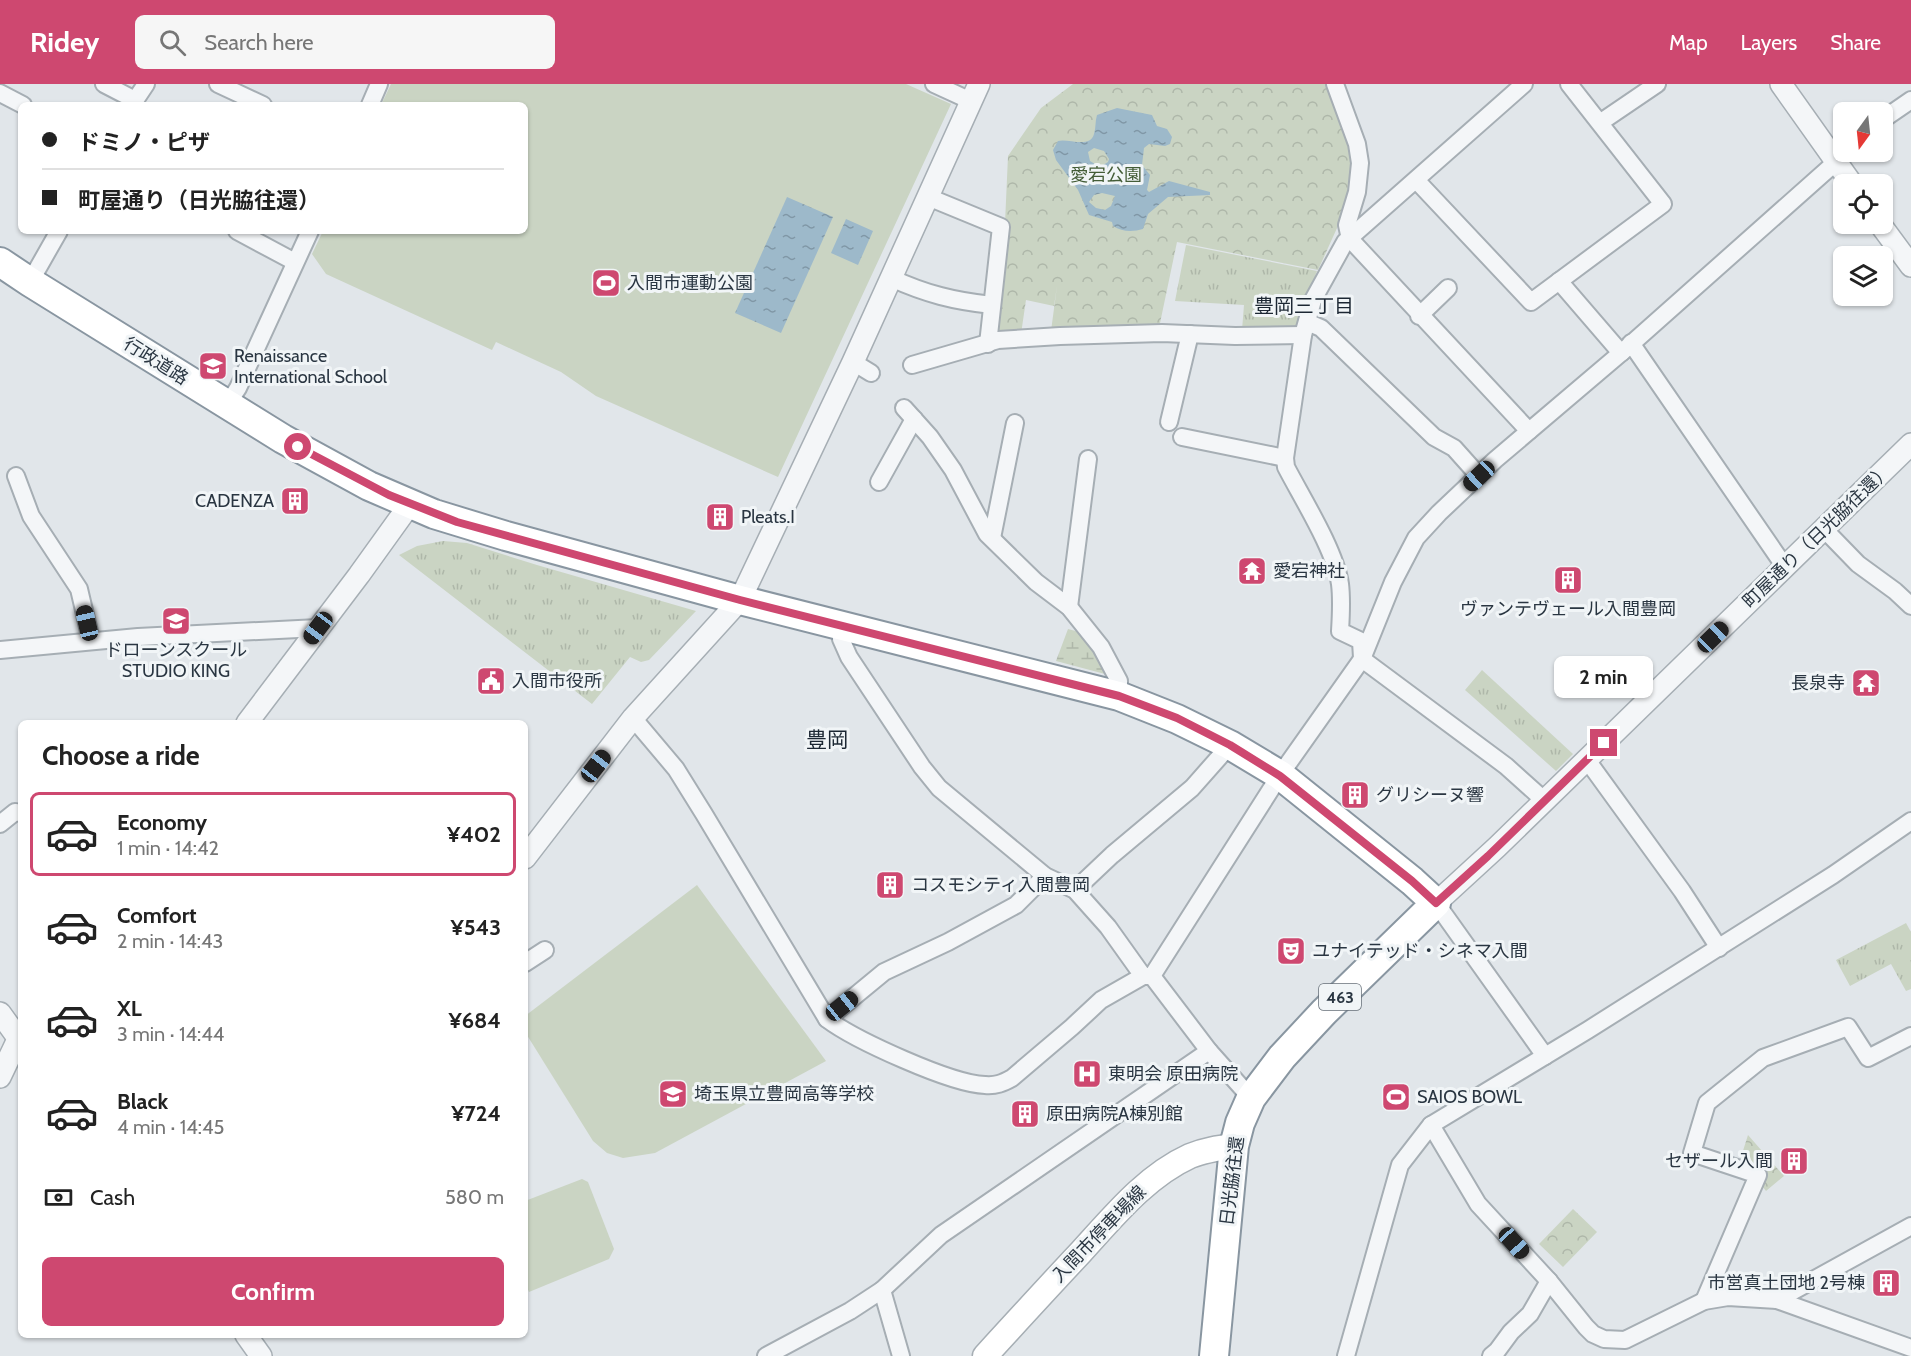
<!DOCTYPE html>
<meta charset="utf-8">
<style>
body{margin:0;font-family:Cabin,"Noto Sans JP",sans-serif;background:#f6f6f6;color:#222;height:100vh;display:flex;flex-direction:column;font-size:22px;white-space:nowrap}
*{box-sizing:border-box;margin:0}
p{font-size:20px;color:#767676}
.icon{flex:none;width:33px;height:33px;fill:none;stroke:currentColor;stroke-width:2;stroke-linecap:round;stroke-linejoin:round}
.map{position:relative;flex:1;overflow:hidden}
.details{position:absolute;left:18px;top:636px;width:510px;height:618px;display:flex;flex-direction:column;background:#fff;border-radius:9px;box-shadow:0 2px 4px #0004}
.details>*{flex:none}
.guide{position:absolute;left:18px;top:18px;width:510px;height:132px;border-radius:9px;box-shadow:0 2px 4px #0004;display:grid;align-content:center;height:132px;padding:0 24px;background:#fff}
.needle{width:39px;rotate:195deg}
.tools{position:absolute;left:1833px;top:18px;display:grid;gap:12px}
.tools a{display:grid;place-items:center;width:60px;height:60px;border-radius:9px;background:#fff;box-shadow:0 2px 4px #0004;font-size:30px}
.end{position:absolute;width:27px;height:27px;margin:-14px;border:8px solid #ce4870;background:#fff;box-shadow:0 0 0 3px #fff}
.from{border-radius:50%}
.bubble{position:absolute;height:42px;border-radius:9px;background:#fff;box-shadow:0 2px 4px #0004;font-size:20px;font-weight:700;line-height:42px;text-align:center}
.car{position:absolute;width:18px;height:36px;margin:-18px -9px;border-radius:8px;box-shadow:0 0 4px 2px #0007;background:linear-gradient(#222 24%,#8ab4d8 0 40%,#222 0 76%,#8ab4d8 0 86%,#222 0)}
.guide b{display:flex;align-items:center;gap:21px;height:57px;font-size:22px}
.guide b+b{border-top:2px solid #e0e0e0}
.guide i{width:15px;height:15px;background:#222}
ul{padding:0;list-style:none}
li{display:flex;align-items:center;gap:18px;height:84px;margin:0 12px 9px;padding:0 12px;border:3px solid transparent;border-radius:9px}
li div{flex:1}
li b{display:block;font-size:22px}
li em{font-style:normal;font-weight:700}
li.current{border-color:#ce4870}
li>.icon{width:54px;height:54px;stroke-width:1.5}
h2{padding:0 24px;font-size:27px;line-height:72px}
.pay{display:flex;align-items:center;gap:15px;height:66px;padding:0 24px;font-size:22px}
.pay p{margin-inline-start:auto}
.cta{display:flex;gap:12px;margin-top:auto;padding:12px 24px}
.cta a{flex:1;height:69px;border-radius:9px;background:#ce4870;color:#fff;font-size:24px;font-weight:700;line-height:69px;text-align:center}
header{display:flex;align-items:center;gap:36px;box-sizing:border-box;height:84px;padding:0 30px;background:#ce4870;color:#fff}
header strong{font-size:28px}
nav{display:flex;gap:33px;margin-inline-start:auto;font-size:21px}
.search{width:420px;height:54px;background:#f6f6f6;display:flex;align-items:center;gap:15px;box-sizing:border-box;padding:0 21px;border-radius:9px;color:#767676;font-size:22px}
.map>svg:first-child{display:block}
</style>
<header>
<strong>Ridey</strong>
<div class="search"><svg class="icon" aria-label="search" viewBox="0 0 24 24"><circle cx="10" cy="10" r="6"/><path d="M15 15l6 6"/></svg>Search here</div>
<nav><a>Map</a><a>Layers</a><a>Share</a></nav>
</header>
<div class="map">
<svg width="1911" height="1272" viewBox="0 0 1911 1272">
<defs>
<pattern id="grass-tufts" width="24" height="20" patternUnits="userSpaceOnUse" patternTransform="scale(1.5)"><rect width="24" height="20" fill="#cad4c3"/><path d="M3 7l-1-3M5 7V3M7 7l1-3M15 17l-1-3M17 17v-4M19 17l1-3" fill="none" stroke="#aeb7a9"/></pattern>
<pattern id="wetland-marsh" width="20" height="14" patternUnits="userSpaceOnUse" patternTransform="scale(1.5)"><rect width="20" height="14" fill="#cad4c3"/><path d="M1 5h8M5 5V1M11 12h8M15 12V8" fill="none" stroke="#aeb7a9"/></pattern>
<pattern id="park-crowns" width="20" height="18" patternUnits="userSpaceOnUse" patternTransform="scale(1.5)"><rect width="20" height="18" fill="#cad4c3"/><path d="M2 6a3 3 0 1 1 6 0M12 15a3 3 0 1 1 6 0" fill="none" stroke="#aeb7a9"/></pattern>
<pattern id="water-ripples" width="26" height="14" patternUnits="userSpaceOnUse" patternTransform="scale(1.5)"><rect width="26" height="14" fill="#9db9ca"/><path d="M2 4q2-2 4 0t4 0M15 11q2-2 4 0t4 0" fill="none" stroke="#8097a6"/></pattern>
</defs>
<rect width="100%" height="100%" fill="#e1e6ea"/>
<g fill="url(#grass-tufts)">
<path d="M1186 161 1317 187 1310 206 1301 241 1294 246H1242L1244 221 1175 217Z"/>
<path d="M443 457 467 459 537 481 696 527 649 576 641 578 630 573 592 620 399 471 417 462Z"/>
<path d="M1482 586 1573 670 1556 687 1465 606Z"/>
<path d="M1906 839 1911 848V905L1906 907 1891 880 1850 902 1836 876Z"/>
</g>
<path fill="url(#wetland-marsh)" d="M1068 545 1083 549 1107 585 1105 590 1056 577Z"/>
<g fill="url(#park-crowns)">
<path d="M1073 0H1329L1355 84 1352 111 1318 186 1177 158 1159 244 1051 247 1057 202 1054 222 1026 216 1021 250 998 251 993 247 1005 139 1008 72 1041 24Z"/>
<path d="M1748 1051 1784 1092 1766 1107 1747 1083 1749 1076 1741 1073Z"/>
<path d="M1573 1125 1597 1148 1563 1183 1539 1160Z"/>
</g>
<g fill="#cad4c3">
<path d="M391 0H906L951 20 778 393 596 312 561 288 496 258 492 266 326 190 312 170 323 147H525V21H381Z"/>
<path d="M697 801 826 977 655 1069 623 1074 607 1069 593 1057 525 948V932Z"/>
<path d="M582 1095 588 1098 614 1165 609 1175 529 1208 525 1198V1117Z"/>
</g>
<g fill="url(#water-ripples)" fill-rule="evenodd">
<path d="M1117 24 1152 31 1157 42 1167 45 1172 53 1170 60 1165 62 1149 60 1144 64 1142 81 1150 91 1147 106 1149 108 1169 97 1210 108V111L1168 113 1148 130 1143 145C1133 148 1122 148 1113 142L1112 138 1089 131 1078 106 1056 76 1053 66 1058 57C1068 54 1090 65 1094 50 1096 44 1095 37 1097 31ZM1094 64 1104 67 1109 75 1108 78 1100 83 1090 77 1088 68ZM1102 109 1115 112 1111 122 1105 126 1096 124 1089 118 1094 111Z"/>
<path d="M787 113 833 133 781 249 735 229Z"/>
<path d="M846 135 873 147 858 181 831 169Z"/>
</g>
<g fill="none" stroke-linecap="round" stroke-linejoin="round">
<g stroke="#a6aeb4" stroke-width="20">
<g id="minor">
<path d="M104 0 135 16"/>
<path d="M218 0 263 21"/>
<path d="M934 0 971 17"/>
<path d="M1335 0 1357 60 1360 79 1357 108 1347 141 1350 155 1529 347"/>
<path d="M0 9 23 21"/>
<path d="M132 21 146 0"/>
<path d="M370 21 379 0"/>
<path d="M1882 36 1911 16"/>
<path d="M1601 38 1657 0"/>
<path d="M1417 97 1531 218 1663 120 1569 0"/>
<path d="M928 113 1001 143 988 260"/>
<path d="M237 147 295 178"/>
<path d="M891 194C926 210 954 217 992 221"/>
<path d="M1559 197 1621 269"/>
<path d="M30 198 59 147"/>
<path d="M1419 232 1448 204"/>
<path d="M1307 238 1321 244 1434 353 1454 364 1479 392"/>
<path d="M1631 259 1785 483"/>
<path d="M853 278 871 289"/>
<path d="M912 281 998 256 1060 252 1162 249 1235 252 1303 251"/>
<path d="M227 321 238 304 310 147"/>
<path d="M904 324 930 353 953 386 987 450 1036 498 1069 523 1101 563 1119 597V612"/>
<path d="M1169 338 1190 250"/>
<path d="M1182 353 1285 374"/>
<path d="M16 392 31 432 79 505 91 556"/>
<path d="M879 398 914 335"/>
<path d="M1824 445 1858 480 1895 507 1911 522"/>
<path d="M992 454 1015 339"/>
<path d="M1069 523 1088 375"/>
<path d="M842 541 841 555 849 573 922 683 939 704 1045 792 1075 806 1108 843 1143 892H1152"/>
<path d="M0 566 138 553 318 544"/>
<path d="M1362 574 1361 557 1340 547C1341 531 1342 516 1340 500 1335 466 1302 414 1286 383L1285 374 1303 251 1313 216 1345 158 1524 0"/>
<path d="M1362 575 1506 682 1545 717"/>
<path d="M633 634 676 685 704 730 827 935C855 956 951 1000 985 1001 996 1002 1003 999 1012 994L1072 943 1101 916 1143 892"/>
<path d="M1587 676 1682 807 1719 864"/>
<path d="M0 740 15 728 21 729"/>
<path d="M1075 806 1112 771 1192 704 1230 661"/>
<path d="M1436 819 1545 972"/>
<path d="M525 879 545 866"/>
<path d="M1152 892 1280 691 1362 575 1393 498 1416 454 1439 429 1495 376 1621 269 1836 78"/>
<path d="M1152 892 1209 967 1251 1014"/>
<path d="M827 935 884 888 948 858 1016 821 1045 792"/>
<path d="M1431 1041 1478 1120 1549 1197 1586 1243 1593 1250 1604 1255 1625 1256 1704 1217 1728 1213 1777 1216 1911 1264"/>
<path d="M882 1206 901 1272"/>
<path d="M1777 1216 1911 1142"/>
<path d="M1704 1217 1758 1091 1692 1069 1707 1019 1763 974 1848 943 1868 974 1911 952"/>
<path d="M766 1272 850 1227 882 1206 941 1151 1209 967"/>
<path d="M1346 1272 1400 1081 1431 1041 1588 946 1833 791 1911 737"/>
<path d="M1491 1272 1497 1267 1511 1248 1530 1230 1549 1197"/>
</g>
</g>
<g stroke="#a6aeb4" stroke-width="24">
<g id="tertiary">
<path d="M1781 0 1852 100"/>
<path d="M1880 140 1911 182"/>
<path d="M247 639 359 491 410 420"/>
<path d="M525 774 633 634 740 516 853 278 979 0"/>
<path d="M1436 819 1497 763 1911 360"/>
<path d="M0 929 21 958"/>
<path d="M0 993 21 949"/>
<path d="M246 1251 261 1272"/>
</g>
</g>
<g stroke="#a6aeb4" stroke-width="27">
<path id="secondary" d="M985 1272C1017 1237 1049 1202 1081 1168 1113 1133 1146 1092 1190 1072 1204 1066 1219 1064 1234 1062"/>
</g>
<g stroke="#8996a1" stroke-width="32">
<path id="trunk" d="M0 178 30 198 283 355 369 402 434 430 506 452 740 516 1119 612 1177 635 1230 661 1280 691 1412 797 1436 819 1324 928 1282 973 1251 1014 1240 1039 1234 1062 1214 1272"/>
</g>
<use href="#minor" stroke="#f4f6f8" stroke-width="16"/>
<use href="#tertiary" stroke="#f4f6f8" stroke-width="21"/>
<use href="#secondary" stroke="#fff" stroke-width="24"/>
<use href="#trunk" stroke="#fff" stroke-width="28"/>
</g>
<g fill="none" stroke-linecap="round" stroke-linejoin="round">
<path stroke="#ce4870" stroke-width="8" d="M298 363 389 411 457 438 740 516 1119 612 1177 634 1230 661 1280 692 1412 797 1436 819 1488 772 1604 659"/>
</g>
<defs>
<g id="stadium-square" transform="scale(1.5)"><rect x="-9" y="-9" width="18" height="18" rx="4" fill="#ce4870" stroke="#f1f5f7"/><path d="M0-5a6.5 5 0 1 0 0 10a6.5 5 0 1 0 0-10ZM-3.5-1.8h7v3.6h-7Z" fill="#fff"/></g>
<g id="university-square" transform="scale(1.5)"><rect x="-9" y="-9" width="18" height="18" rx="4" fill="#ce4870" stroke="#f1f5f7"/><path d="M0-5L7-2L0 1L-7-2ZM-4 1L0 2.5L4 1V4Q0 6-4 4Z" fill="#fff"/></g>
<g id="building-square" transform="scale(1.5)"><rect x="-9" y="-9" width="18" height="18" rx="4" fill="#ce4870" stroke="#f1f5f7"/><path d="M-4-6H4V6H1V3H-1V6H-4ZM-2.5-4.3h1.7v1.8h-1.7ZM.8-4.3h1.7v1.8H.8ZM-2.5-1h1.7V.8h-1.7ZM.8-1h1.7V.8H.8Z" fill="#fff"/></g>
<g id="temple-square" transform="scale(1.5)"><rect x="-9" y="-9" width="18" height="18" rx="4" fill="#ce4870" stroke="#f1f5f7"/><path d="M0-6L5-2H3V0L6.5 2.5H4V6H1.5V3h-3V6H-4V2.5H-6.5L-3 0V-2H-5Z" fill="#fff"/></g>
<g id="civic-square" transform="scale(1.5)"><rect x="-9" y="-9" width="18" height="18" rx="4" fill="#ce4870" stroke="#f1f5f7"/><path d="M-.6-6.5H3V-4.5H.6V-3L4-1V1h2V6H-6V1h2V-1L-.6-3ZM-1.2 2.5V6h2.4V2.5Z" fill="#fff"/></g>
<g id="theatre-square" transform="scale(1.5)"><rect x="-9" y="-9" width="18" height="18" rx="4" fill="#ce4870" stroke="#f1f5f7"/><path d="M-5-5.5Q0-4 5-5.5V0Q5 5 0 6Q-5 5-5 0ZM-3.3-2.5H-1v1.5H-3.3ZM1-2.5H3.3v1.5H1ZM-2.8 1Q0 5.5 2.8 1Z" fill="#fff"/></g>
<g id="hospital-square" transform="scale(1.5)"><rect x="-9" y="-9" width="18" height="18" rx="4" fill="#ce4870" stroke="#f1f5f7"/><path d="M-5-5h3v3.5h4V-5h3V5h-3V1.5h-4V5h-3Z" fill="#fff"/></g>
<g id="school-square" transform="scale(1.5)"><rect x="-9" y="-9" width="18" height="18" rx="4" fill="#ce4870" stroke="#f1f5f7"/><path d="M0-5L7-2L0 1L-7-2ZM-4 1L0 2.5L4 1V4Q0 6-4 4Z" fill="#fff"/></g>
</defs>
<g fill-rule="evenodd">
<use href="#stadium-square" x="606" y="199"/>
<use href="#university-square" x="213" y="282"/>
<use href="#building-square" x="295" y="417"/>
<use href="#building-square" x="720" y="433"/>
<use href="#temple-square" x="1252" y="487"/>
<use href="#building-square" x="1568" y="496"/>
<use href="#university-square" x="176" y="537"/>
<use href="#civic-square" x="491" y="597"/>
<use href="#temple-square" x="1866" y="599"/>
<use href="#building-square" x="1355" y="711"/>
<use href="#building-square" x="890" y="801"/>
<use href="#theatre-square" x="1291" y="867"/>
<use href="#hospital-square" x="1087" y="990"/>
<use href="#school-square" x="673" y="1010"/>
<use href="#stadium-square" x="1396" y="1013"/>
<use href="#building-square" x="1025" y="1030"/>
<use href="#building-square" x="1794" y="1077"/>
<use href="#building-square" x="1886" y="1199"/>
</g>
<g text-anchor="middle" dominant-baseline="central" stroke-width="6" stroke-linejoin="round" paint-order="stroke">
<rect fill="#f1f5f7" stroke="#666f78" stroke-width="1.5" x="1319" y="900" width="42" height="26" rx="4.5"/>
<g font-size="16" font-weight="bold" fill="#2a3642">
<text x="1340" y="913">463</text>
</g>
<g font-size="18" fill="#445d37" stroke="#f1f5f7">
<text x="1106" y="91">愛宕公園</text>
</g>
<g font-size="18" fill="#2a3642" stroke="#f1f5f7" text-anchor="start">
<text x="627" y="199">入間市運動公園</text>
<text x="234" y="272">Renaissance<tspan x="234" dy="21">International School</tspan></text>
<text x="274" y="417" text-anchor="end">CADENZA</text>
<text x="741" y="433">Pleats.I</text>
<text x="1273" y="487">愛宕神社</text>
<text x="1568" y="525" text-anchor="middle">ヴァンテヴェール入間豊岡</text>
<text x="176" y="566" text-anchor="middle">ドローンスクール<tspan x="176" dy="21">STUDIO KING</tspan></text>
<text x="512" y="597">入間市役所</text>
<text x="1845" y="599" text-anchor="end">長泉寺</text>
<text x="1376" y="711">グリシーヌ響</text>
<text x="911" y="801">コスモシティ入間豊岡</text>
<text x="1312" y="867">ユナイテッド・シネマ入間</text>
<text x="1108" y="990">東明会 原田病院</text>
<text x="694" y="1010">埼玉県立豊岡高等学校</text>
<text x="1417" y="1013">SAIOS BOWL</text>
<text x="1046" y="1030">原田病院A棟別館</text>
<text x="1773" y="1077" text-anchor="end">セザール入間</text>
<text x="1865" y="1199" text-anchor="end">市営真土団地 2号棟</text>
</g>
<g font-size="18" fill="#2a3642" stroke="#f1f5f7">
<text transform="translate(156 277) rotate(32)">行政道路</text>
<text transform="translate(1817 452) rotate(-44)">町屋通り（日光脇往還）</text>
<text transform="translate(1232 1097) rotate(-83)">日光脇往還</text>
<text transform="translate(1099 1150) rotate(-46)">入間市停車場線</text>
</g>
<g font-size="20" fill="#1c2733" stroke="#f1f5f7">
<text x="1304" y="222">豊岡三丁目</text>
</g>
<g font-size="21" fill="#1c2733" stroke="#f1f5f7">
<text x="827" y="655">豊岡</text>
</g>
</g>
</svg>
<div class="tools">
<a><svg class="needle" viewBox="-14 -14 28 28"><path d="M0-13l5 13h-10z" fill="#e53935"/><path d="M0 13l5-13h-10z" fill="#767676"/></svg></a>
<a><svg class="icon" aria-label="locate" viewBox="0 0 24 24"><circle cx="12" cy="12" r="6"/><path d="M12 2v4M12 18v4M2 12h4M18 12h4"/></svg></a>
<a><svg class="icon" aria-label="layers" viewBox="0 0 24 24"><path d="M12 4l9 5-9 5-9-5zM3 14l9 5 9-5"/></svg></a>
</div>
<i class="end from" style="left:298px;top:363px"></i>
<i class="end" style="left:1604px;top:659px"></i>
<div class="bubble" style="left:1554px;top:572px;width:99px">2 min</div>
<i class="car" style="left:1479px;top:392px;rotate:227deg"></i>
<i class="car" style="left:87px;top:539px;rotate:347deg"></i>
<i class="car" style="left:318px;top:544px;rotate:217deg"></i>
<i class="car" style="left:1713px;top:553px;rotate:46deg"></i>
<i class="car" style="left:596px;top:682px;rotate:38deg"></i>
<i class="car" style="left:842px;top:922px;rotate:51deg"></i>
<i class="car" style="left:1514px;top:1159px;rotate:138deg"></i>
<div class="guide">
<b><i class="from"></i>ドミノ・ピザ</b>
<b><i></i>町屋通り（日光脇往還）</b>
</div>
<section class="details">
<h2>Choose a ride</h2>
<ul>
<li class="current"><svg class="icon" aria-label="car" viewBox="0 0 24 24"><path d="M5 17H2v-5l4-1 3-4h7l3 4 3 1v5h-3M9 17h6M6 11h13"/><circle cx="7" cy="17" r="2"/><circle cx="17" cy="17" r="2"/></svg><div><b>Economy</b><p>1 min · 14:42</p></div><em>¥402</em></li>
<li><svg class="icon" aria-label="car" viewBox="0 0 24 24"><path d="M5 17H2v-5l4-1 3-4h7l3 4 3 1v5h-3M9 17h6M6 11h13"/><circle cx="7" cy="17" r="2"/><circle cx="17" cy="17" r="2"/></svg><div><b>Comfort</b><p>2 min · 14:43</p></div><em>¥543</em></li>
<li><svg class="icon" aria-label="car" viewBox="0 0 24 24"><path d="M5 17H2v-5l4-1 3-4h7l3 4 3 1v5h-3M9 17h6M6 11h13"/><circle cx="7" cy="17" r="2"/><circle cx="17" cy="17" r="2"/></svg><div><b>XL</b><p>3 min · 14:44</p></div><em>¥684</em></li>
<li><svg class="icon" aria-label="car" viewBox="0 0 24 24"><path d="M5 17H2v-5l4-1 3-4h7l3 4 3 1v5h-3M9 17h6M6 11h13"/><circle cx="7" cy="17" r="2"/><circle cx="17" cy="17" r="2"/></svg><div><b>Black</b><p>4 min · 14:45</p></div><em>¥724</em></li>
</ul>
<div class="pay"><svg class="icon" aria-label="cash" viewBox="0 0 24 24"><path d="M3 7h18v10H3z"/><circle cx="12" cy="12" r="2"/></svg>Cash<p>580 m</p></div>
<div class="cta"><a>Confirm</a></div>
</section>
</div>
